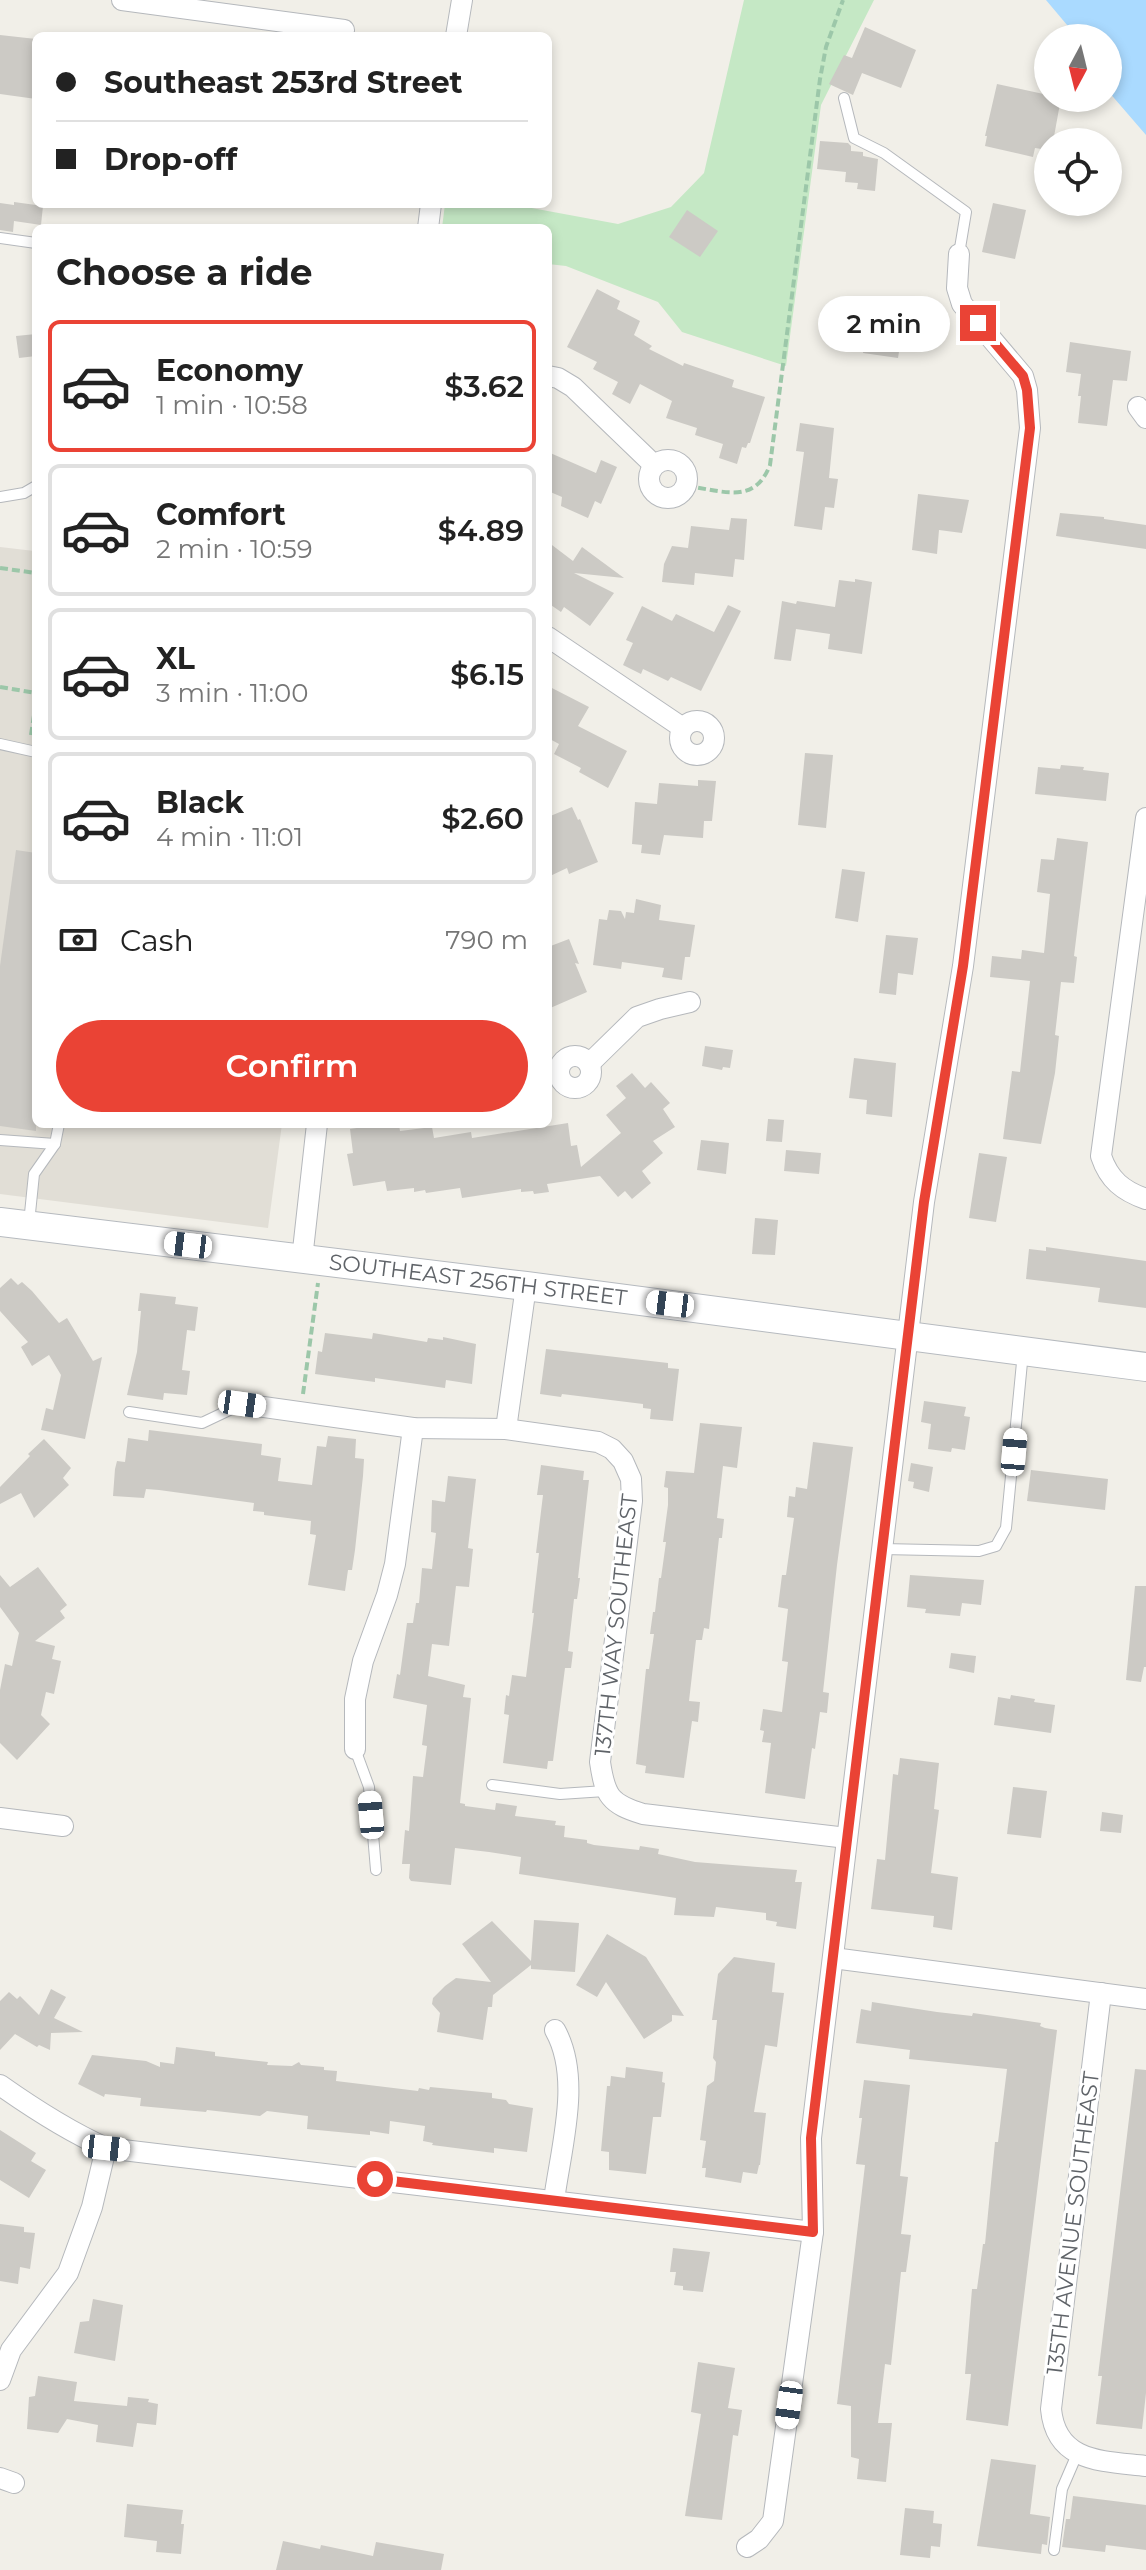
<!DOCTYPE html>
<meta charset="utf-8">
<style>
body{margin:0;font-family:Montserrat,sans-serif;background:#f6f6f6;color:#222;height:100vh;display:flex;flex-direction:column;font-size:30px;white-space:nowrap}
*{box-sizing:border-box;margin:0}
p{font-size:26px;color:#767676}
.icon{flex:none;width:44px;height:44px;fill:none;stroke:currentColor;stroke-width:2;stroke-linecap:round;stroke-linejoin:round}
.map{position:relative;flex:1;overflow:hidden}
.details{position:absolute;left:32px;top:224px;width:520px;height:904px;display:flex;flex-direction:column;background:#fff;border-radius:12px;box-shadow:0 4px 12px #0003}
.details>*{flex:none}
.guide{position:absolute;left:32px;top:32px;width:520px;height:176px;border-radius:12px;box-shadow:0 4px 12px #0003;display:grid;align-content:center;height:176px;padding:0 24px;background:#fff}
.needle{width:52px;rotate:187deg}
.tools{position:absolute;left:1034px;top:24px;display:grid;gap:16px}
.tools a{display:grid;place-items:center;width:88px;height:88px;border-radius:50%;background:#fff;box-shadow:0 4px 12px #0003;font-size:40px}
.end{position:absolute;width:36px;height:36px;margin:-18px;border:10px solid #ea4335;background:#fff;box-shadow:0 0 0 4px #fff}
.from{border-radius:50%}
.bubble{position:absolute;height:56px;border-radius:28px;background:#fff;box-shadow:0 4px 12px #0003;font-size:26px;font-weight:600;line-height:56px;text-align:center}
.car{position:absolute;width:24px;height:48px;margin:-24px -12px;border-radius:10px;box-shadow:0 0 6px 2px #0007;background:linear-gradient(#fff 24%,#345 0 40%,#fff 0 76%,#345 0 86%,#fff 0)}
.guide b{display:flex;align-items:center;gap:28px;height:76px;font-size:30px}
.guide b+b{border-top:2px solid #e0e0e0}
.guide i{width:20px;height:20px;background:#222}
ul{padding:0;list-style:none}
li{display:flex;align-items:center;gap:24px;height:132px;margin:0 16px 12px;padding:0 8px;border:4px solid #e0e0e0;border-radius:12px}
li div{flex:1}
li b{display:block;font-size:30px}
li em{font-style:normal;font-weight:600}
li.selected{border-color:#ea4335}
li>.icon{width:72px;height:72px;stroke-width:1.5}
h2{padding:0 24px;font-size:36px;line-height:96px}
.pay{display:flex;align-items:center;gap:20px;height:88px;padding:0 24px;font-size:30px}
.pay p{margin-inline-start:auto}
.action{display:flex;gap:16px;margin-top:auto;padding:16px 24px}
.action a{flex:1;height:92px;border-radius:48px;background:#ea4335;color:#fff;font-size:32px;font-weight:600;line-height:92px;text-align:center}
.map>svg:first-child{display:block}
</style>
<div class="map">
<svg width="1146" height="2570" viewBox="0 0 1146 2570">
<rect width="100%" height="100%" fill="#f1efe8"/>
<path fill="#e1ded6" d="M36 537V1124H282L268 1228 0 1194V547L34 551Z"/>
<path fill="#c5e8c5" d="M744 0H874L821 105 786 366 682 332 658 302 566 266 548 264V228H442L445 204H510L618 224 671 207 704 173Z"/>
<path fill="#aadaff" d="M1046 0H1146V135L1108 91V38H1078Z"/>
<g fill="#cccac5">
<path d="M865 27 916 50 901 88 862 73 853 95 829 84 844 55 852 58Z"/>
<path d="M0 35 36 39V99L0 94Z"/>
<path d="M997 84 1048 95V98H1061L1053 142H1048V150L1035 148 1033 157 985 146 987 136H985Z"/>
<path d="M820 141 848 143 851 146V151L863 152V156L878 159 875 191 857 189 858 183 845 182 846 172 817 169Z"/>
<path d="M14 202 43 206 41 225 14 221 13 232 0 230V203L14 205Z"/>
<path d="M993 203 1026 210 1015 259 982 252Z"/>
<path d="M687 210 718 231 700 257 669 237Z"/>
<path d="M597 289 620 301 617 309 640 321 634 335 652 346 649 349 683 366 684 363 734 380 732 387 765 397 750 443H748L746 448 742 447 737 464 719 458 723 444 695 435 697 428 666 418 672 401 640 384 630 404 612 394 618 382 593 369 597 362 567 347Z"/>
<path d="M866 327 902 333 898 358 863 353Z"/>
<path d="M36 334V356L19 358 16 336Z"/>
<path d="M1070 342 1131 351 1127 381 1113 380 1107 426 1078 423 1081 396H1078L1081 374 1066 372Z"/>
<path d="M800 423 834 428 829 478 838 479 834 508 825 507 822 530 794 526 804 452 796 451Z"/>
<path d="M548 452 596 473 601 460 617 467 601 504 595 501 588 518 561 506 562 497 548 491Z"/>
<path d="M918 494 969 500 962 533 939 530 937 554 912 550Z"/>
<path d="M1060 513 1104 517V519L1146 525V549L1056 536Z"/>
<path d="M731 518 747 519 744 560 735 559 733 577 695 573 694 585 662 582 664 564 672 546 688 548 691 526 729 530Z"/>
<path d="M548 542 573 561 582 547 624 578 574 573 614 593 590 626 564 607 561 612 548 603Z"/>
<path d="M855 579 872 582 862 654 828 649 830 634 796 629 791 661 774 659 782 601 796 604 797 601 835 607 839 580 855 582Z"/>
<path d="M728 605 741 611 701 691 671 677 668 681 643 669 641 674 623 665 633 643 626 640 642 606 672 621 676 614 714 632Z"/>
<path d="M548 686 589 707 578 726 627 751 608 788 579 772 581 768 554 754 559 744 548 738Z"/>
<path d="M805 753 833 755 826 828 798 825Z"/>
<path d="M1061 765 1084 767 1083 770 1109 773 1106 801 1035 794 1038 767 1060 769Z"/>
<path d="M698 780 716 781 712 821H704L703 838 664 835 660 855 641 853 642 845 632 844 635 802 657 804 659 783 698 786Z"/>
<path d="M572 807 578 820 580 819 598 862 569 874 567 868 548 877V817Z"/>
<path d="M1057 838 1088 842 1074 956 1077 957 1074 983 1061 982 1055 1035 1059 1036 1055 1073 1041 1144 1003 1139 1012 1071 1020 1072 1030 981 990 977 992 956 1021 959 1022 950 1044 953 1050 894 1037 892 1041 859 1054 860Z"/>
<path d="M16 850 36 853V1131L0 1126V966Z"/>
<path d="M842 869 865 872 858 922 835 918Z"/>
<path d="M636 899 661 905 659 920 695 925 690 957H685L682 980 662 977 664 968 622 962 621 969 593 965 599 919 607 920 609 910 621 911 625 919 626 912 634 913Z"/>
<path d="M886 935 918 938 913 975 898 973 896 995 879 993Z"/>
<path d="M569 939 579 964 575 963 587 992 548 1009V947Z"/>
<path d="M705 1046 733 1050 730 1068 723 1067 722 1070 702 1066Z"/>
<path d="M854 1058 896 1063 892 1117 866 1114 867 1100 849 1098Z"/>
<path d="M632 1073 645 1088 651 1082 670 1103 663 1109 675 1127 653 1141 663 1153 642 1171 651 1183 632 1199 625 1191 618 1197 600 1176 547 1184 549 1192 534 1194 533 1191 521 1192V1189L462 1198 460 1188 426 1193 425 1190 414 1192V1188L387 1191 385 1181 353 1186 347 1154 353 1153 350 1129 370 1126 399 1125 400 1131 432 1127 434 1138 471 1132 472 1138 568 1123 571 1146 577 1145 581 1167 621 1133 606 1115 626 1098 616 1086Z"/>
<path d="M768 1119 784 1120 782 1142 766 1141Z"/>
<path d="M701 1140 729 1143 726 1174 697 1170Z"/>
<path d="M786 1150 821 1153 819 1174 784 1171Z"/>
<path d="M979 1153 1007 1157 996 1222 969 1218Z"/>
<path d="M755 1218 778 1220 775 1255 752 1254Z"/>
<path d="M1046 1247 1146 1261V1308L1098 1302 1100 1288 1026 1279 1029 1249 1046 1251Z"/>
<path d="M11 1278 18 1285 22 1282 32 1291 59 1323 67 1318 93 1361 102 1357 85 1439 41 1430 46 1408 53 1410 61 1375 49 1355 32 1366 21 1347 28 1342 0 1311V1288Z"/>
<path d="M140 1293 176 1297 175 1304 198 1307 195 1331 187 1330 182 1370 190 1371 187 1395 164 1393 163 1400 127 1395 137 1352 141 1311H138Z"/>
<path d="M325 1333 372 1339 373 1333 427 1342 428 1338 443 1340V1337L476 1344 472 1384 446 1380 445 1388 375 1378V1382L315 1374 318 1351 322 1352Z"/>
<path d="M546 1349 668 1363V1368L679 1369 673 1421 650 1419 651 1409 643 1408V1404L562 1394 561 1397 540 1394Z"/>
<path d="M924 1401 966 1407 964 1416 970 1417 965 1450 952 1448 951 1452 928 1449 931 1424 921 1422Z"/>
<path d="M700 1423 742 1427 737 1468 723 1466 717 1518 724 1519 722 1538H719L709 1629 704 1628 702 1640H696L689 1701 700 1702 698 1722 692 1721 684 1778 645 1773 646 1766 636 1764 646 1669H649L654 1634H650L653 1612H655L659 1578H661L666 1542H663L668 1505V1488L664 1487 666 1471 694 1473Z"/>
<path d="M149 1430 262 1444 261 1455 281 1458 278 1481 312 1485 317 1446 326 1447 328 1436 356 1439 355 1458 364 1459 363 1476 355 1550 352 1570H348L345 1591 308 1585 316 1535 310 1534 311 1521 264 1515V1512L253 1511 254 1503 159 1490 146 1489 144 1498 113 1496 115 1469 117 1461 125 1462 128 1438 148 1441Z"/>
<path d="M44 1439 71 1468 63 1478 69 1485 34 1518 21 1493 0 1504V1487L30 1456 28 1454Z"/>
<path d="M813 1442 853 1447 837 1565 823 1692 829 1693 827 1713 820 1712 815 1749 812 1748 805 1799 765 1793 771 1743 762 1742 764 1731 760 1730 763 1709 782 1712 788 1662 782 1661 788 1609 778 1607 782 1575H786L794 1518 787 1517 789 1496 795 1497 796 1487 807 1489Z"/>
<path d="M911 1463 933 1467 929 1492 913 1488 914 1482 908 1481Z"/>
<path d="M541 1465 584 1471 583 1480H589L578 1578H580L577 1599H574L568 1651 573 1652 571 1668H565L553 1761H548L547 1769 503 1763 509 1715 504 1714 506 1695 509 1696 512 1675 526 1677 534 1613H532L539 1553H536L543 1495H537Z"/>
<path d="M1031 1470 1108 1479 1105 1510 1027 1501Z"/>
<path d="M448 1476 476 1479 468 1548 473 1549 469 1587 456 1586 449 1646 432 1644 428 1676 465 1685 463 1697 471 1698 460 1803 465 1804V1806L495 1810 496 1803 517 1806 515 1816 556 1821 555 1825 565 1826 564 1837 587 1840V1843L594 1845 639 1850 640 1846 659 1849 658 1854 695 1862 797 1870 795 1882H802L796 1929 776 1926 777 1922 766 1920V1913L716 1907 714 1917 674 1915 676 1898 519 1874 521 1857 489 1852 455 1848 451 1885 411 1881 409 1878 410 1864H402L405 1830 409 1831 413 1776 423 1777 427 1746 422 1745 427 1705 393 1698 397 1674 400 1675 407 1623H413L416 1603H419L422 1568 432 1569 436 1533 431 1532 432 1500 445 1502Z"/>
<path d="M38 1567 67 1605 60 1611 65 1618 35 1641 55 1646 52 1659 61 1661 54 1694 46 1692 41 1715 50 1724 17 1760 0 1743V1690L5 1664 12 1666 19 1633 0 1607V1575L10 1587Z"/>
<path d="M910 1575 984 1580 981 1605 962 1603 960 1616 925 1613 926 1609 907 1607Z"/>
<path d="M1135 1586H1146V1667H1144L1141 1682 1126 1680Z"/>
<path d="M951 1653 976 1656 974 1673 949 1668Z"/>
<path d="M1011 1695 1035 1699 1034 1702 1055 1705 1051 1733 994 1725 998 1697 1010 1699Z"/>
<path d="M900 1758 939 1763 934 1809 939 1810 931 1873 958 1877 952 1930 933 1927 934 1916 871 1909 877 1859 885 1860 893 1774 898 1775Z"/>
<path d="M1013 1787 1047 1791 1041 1838 1007 1834Z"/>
<path d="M1102 1812 1123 1815 1121 1833 1100 1831Z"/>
<path d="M534 1920 579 1923 575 1972 531 1969V1965L493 1995 492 2007H488L483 2040 437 2032 440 2013 432 2004 433 1998 445 1986 456 1978 491 1982 462 1944 492 1921 531 1961Z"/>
<path d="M607 1934 646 1957 684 2016 672 2015V2021L644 2039 606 1982 597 1997 576 1985Z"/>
<path d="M734 1957 775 1963 772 1992 784 1993 777 2047 765 2045 754 2112 766 2113 760 2165H759L757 2174 743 2172 741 2183 705 2177 706 2168H702L706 2141 700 2140 707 2086 714 2081 716 2062 713 2058 717 2020H712L718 1974Z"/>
<path d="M51 1989 66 1997 54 2018 83 2032 51 2033 50 2050 39 2045 37 2047 15 2034 0 2050V2001L9 1992 17 1999 20 1996 39 2015Z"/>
<path d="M872 2002 937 2012 972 2016 973 2013 1041 2023 1040 2026 1045 2028 1057 2030 1008 2426 966 2420 971 2374H965L972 2289H977L983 2244H985L995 2142H998L1007 2069 909 2059 910 2050 856 2043 861 2009 871 2011Z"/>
<path d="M176 2047 215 2052V2056L268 2062 267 2065 292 2066 299 2062 301 2065 324 2067V2070L337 2071 336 2081 418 2091 419 2088 429 2090 430 2087 492 2093V2098L506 2100 509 2104 533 2108 527 2152 494 2148V2153L432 2145 433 2143 423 2141 425 2126 390 2121 389 2134 370 2131V2135L307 2129 308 2116 267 2111 260 2116 207 2110 206 2112 140 2106 141 2098 105 2094 104 2097 78 2084 92 2055 146 2061 160 2067V2062L174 2064Z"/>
<path d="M626 2067 663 2072 662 2082 665 2083 661 2117H653L646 2174 609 2170V2152L601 2151 607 2086H610L611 2076 625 2078Z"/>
<path d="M1135 2069 1146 2070V2393L1142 2429 1096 2424 1102 2376H1098Z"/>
<path d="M864 2080 910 2085 900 2176 908 2177 901 2234 911 2235 906 2272H901L891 2365 885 2364 878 2423H892L886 2482 857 2479 859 2459 851 2457V2406L837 2404 865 2165 856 2164 862 2118H859Z"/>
<path d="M0 2130 36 2153 31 2161 46 2170 29 2198 0 2180Z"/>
<path d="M0 2224 24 2227V2232L35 2233 30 2269 20 2267 18 2284 0 2281Z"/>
<path d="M673 2248 710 2252 703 2292 683 2290V2286L674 2285 676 2272H670Z"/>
<path d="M93 2299 123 2305 115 2361 74 2353 80 2322 89 2321Z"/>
<path d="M698 2362 735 2368 728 2408 742 2410 738 2436 733 2435 722 2520 685 2516 701 2414 691 2412Z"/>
<path d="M38 2376 77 2382 74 2401 127 2406 128 2397 149 2399 148 2402 158 2404 156 2425 137 2423 133 2447 96 2442 98 2425 67 2419 58 2433 27 2429 29 2397 35 2396Z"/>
<path d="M991 2459 1036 2465 1030 2514 1050 2517 1047 2545 1042 2544 1041 2554 977 2546Z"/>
<path d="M1073 2496 1146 2505V2550L1106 2545 1105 2552 1062 2547 1066 2519H1070Z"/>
<path d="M127 2504 183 2510 181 2524H184L181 2554 156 2552 157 2541 124 2537Z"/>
<path d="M905 2508 934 2511 933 2523 942 2524 940 2547 931 2546 930 2558 900 2555Z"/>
<path d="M283 2541 320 2549 321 2545 373 2556 376 2542 444 2554 441 2570H276Z"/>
</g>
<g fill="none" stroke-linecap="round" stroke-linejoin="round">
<g stroke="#b5b8bc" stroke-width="12">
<g id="lane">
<path d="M844 98 854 138 884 153 966 212 959 254"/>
<path d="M0 238 36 243"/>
<path d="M0 497 24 493 36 486"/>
<path d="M0 744 36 752"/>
<path d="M0 1140 55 1144"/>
<path d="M29 1223 34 1174 55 1144 59 1124"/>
<path d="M129 1412 202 1423 242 1404"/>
<path d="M882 1549 979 1551 996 1546 1006 1528 1023 1352"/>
<path d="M355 1749 369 1787 376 1870"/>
<path d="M492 1785 560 1794 605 1791"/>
<path d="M1054 2550 1062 2489 1078 2452"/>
</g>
</g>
<g stroke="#b5b8bc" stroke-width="22">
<g id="street">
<path d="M122 0 344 30"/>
<path d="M456 36 462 0"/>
<path d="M428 228 431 204"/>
<path d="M548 376 558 378 573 387 654 465"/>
<path d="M1138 407 1146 418"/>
<circle cx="668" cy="479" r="19"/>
<path d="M548 637 683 728"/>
<circle cx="697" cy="738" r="17"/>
<path d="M1146 818 1101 1156C1109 1180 1123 1191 1146 1199"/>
<circle cx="575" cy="1072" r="16"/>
<path d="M589 1064 637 1017 660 1009 690 1002"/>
<path d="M302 1259 317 1124"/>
<path d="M242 1404 413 1428 506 1429 598 1442 612 1449 623 1461 631 1479 632 1501 600 1762C605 1796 610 1804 643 1814L847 1838"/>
<path d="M506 1429 526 1286"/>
<path d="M355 1749V1699L363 1661 387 1595 395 1564 413 1428"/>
<path d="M0 1818 63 1826"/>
<path d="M833 1958 1146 1999"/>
<path d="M1101 1993 1051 2409C1056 2463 1103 2461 1146 2466"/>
<path d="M0 2085C34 2109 68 2131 106 2148L813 2232"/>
<path d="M554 2200C561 2147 582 2078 555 2030"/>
<path d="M0 2380 11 2350 68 2273 92 2207 106 2148"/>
<path d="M0 2478 14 2483"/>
<path d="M747 2547 759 2539 773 2521 813 2232 811 2138 924 1202 963 966 1030 428 1027 390 1023 376 962 304 957 288 959 254"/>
</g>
</g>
<g stroke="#b6babf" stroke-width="30">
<path id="secondary" d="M0 1222 526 1286 1146 1367"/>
</g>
<g stroke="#9cc7a9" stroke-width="4" stroke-dasharray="8 4" stroke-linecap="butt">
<path d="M686 486C722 490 754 506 770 465L820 79 826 47 843 0"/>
<path d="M0 568 36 573"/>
<path d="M0 687 36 693"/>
<path d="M31 735 36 702"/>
<path d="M303 1394 318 1283"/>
</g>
<use href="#lane" stroke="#fff" stroke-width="10"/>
<use href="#street" stroke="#fff" stroke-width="20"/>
<use href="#secondary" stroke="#fff" stroke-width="28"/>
</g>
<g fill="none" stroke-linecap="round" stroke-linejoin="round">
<path stroke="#ea4335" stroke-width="10" d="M375 2179 813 2232 811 2138 924 1202 963 966 1030 428 1027 390 1023 376 978 323"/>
</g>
<g text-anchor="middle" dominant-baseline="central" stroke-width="6" stroke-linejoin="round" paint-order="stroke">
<g font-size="22" fill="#5f6368" stroke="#fff">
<text transform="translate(478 1280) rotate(7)">SOUTHEAST 256TH STREET</text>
<text transform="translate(616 1625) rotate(-84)">137TH WAY SOUTHEAST</text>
<text transform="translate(1073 2223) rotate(-83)">135TH AVENUE SOUTHEAST</text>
</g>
</g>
</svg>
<div class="tools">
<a><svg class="needle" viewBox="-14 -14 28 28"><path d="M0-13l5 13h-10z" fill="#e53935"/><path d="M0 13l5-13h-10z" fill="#767676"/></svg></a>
<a><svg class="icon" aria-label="locate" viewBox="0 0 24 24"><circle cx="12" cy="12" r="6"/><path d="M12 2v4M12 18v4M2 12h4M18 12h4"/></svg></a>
</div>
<i class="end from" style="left:375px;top:2179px"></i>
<i class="end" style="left:978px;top:323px"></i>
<div class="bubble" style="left:818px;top:296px;width:132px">2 min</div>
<i class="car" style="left:188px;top:1245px;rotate:277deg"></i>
<i class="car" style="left:670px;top:1304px;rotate:277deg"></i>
<i class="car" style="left:242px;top:1404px;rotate:98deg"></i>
<i class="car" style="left:1014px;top:1452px;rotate:5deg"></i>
<i class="car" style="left:371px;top:1815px;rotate:355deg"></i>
<i class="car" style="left:106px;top:2148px;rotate:96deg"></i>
<i class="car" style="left:789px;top:2405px;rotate:188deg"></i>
<div class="guide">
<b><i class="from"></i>Southeast 253rd Street</b>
<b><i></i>Drop-off</b>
</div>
<section class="details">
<h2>Choose a ride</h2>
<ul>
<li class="selected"><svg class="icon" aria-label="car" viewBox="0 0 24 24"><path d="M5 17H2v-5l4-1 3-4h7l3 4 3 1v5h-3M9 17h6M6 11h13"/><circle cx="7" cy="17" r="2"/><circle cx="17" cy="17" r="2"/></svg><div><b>Economy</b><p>1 min · 10:58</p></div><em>$3.62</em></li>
<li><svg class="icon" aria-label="car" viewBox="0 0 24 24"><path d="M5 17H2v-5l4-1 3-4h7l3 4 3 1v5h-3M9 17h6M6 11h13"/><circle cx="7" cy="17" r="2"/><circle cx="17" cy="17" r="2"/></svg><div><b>Comfort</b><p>2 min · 10:59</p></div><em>$4.89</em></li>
<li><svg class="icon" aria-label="car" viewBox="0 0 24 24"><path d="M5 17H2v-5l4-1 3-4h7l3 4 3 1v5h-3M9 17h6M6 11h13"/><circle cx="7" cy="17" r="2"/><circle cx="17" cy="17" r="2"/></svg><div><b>XL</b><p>3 min · 11:00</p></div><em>$6.15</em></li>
<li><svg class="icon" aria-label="car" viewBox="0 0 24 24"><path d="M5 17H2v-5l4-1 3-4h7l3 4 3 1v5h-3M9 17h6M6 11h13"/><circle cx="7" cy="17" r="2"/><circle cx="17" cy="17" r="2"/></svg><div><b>Black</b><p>4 min · 11:01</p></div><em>$2.60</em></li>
</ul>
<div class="pay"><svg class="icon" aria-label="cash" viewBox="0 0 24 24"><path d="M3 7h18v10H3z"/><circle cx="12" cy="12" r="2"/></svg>Cash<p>790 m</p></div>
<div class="action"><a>Confirm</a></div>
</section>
</div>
